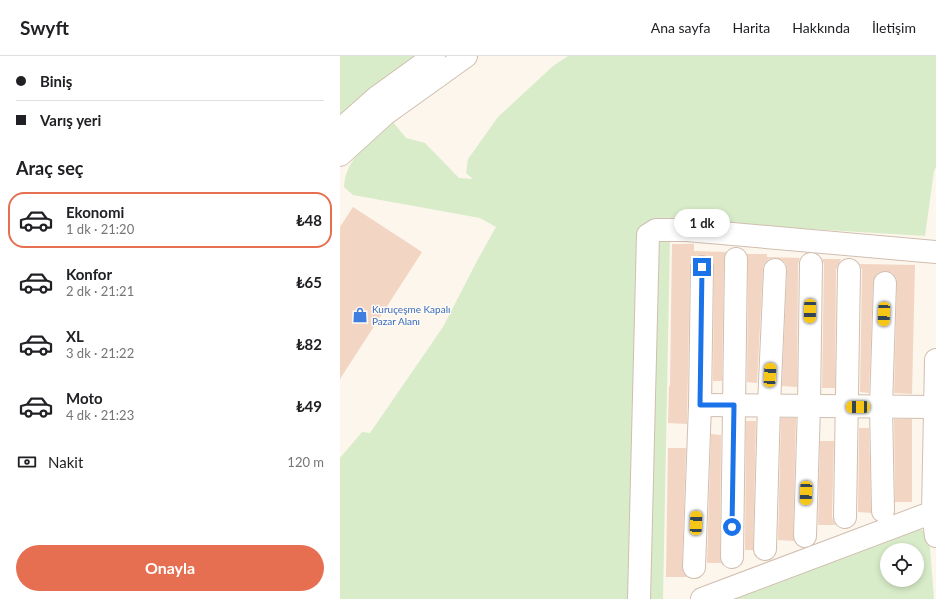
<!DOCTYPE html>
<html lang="tr">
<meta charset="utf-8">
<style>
body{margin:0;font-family:Lato,sans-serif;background:#f6f6f6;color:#202124;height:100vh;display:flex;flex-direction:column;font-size:15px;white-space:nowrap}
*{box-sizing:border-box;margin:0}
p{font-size:13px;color:#757577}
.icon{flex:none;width:22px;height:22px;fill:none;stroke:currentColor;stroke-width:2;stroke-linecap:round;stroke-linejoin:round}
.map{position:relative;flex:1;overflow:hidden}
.drawer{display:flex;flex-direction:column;background:#fff;width:340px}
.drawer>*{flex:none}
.hud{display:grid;align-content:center;height:88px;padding:0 16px;background:#fff}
.fabs{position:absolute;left:540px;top:487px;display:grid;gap:8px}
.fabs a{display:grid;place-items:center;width:44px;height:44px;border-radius:50%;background:#fff;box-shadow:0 2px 6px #0003;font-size:20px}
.end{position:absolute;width:18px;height:18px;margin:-9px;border:5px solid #1a73e8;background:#fff;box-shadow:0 0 0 2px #fff}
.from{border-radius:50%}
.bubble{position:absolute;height:28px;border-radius:14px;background:#fff;box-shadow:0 2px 6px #0003;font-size:13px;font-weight:700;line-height:28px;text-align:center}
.car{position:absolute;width:12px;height:24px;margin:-12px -6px;border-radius:5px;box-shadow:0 0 3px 1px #0007;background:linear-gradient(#f5c518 24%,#345 0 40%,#f5c518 0 76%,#345 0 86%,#f5c518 0)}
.hud b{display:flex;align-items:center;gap:14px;height:38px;font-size:15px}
.hud b+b{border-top:1px solid #e0e0e0}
.hud i{width:10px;height:10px;background:#202124}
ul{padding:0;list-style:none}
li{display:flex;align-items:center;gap:12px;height:56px;margin:0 8px 6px;padding:0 8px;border:2px solid transparent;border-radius:16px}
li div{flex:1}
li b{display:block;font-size:15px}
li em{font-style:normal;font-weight:700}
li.selected{border-color:#e76f51}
li>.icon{width:36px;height:36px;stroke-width:1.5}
h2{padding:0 16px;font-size:18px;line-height:48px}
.pay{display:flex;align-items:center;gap:10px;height:44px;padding:0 16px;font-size:15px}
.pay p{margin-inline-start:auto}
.button{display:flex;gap:8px;margin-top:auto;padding:8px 16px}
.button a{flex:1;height:46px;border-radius:24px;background:#e76f51;color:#fff;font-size:16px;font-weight:700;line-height:46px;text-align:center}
header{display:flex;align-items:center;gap:24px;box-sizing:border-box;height:56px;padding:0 20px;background:#fff;border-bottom:1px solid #e0e0e0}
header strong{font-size:19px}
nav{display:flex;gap:22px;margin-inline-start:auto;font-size:14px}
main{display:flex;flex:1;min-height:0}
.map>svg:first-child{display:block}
</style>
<header>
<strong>Swyft</strong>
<nav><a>Ana sayfa</a><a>Harita</a><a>Hakkında</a><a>İletişim</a></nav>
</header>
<main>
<section class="drawer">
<div class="hud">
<b><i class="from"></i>Biniş</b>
<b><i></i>Varış yeri</b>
</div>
<h2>Araç seç</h2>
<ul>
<li class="selected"><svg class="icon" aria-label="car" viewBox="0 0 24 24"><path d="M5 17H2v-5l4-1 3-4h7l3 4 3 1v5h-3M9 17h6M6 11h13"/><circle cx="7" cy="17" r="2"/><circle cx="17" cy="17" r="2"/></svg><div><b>Ekonomi</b><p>1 dk · 21:20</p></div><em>₺48</em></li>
<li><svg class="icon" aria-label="car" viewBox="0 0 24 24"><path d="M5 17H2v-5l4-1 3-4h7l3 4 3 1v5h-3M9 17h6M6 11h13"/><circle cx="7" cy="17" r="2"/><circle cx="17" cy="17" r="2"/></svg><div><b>Konfor</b><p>2 dk · 21:21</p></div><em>₺65</em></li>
<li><svg class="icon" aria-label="car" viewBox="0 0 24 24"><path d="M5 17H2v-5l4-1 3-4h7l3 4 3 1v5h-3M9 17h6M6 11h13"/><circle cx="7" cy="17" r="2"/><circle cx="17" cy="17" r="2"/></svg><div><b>XL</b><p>3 dk · 21:22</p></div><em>₺82</em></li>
<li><svg class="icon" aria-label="car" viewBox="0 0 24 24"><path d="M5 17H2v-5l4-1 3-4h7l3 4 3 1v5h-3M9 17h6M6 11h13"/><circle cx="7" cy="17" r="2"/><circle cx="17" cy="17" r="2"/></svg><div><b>Moto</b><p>4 dk · 21:23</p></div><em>₺49</em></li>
</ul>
<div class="pay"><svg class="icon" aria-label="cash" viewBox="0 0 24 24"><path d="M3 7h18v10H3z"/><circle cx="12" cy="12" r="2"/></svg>Nakit<p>120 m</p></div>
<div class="button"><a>Onayla</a></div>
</section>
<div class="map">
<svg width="596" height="543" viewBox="0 0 596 543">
<rect width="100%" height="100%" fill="#fdf6ec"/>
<g fill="#d8ecc9" fill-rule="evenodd">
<path d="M0 0H80L0 61Z"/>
<path d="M228 0H596V111L594 115 585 180 357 166 330 181 323 543H0V402L22 376 30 377 103 271 137 205 156 171 140 162 13 139 4 131C5 102 32 83 53 66L66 82 85 87 119 122 133 123 126 117 128 103 158 61 213 10Z"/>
<path d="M579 471 587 479 590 492 594 543H376ZM547 494H577V524H547Z"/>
</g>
<g fill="#f3d5c3">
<path d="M13 151 82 196 0 323V171Z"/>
<path d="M332 188H354V195L386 196 384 203 382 325H373L374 211 373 205 368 200 362 199 356 200 351 205 350 210 347 368 328 367 329 330H330Z"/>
<path d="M407 198H427V201L460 202 458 208 457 331 442 330 447 215 446 208 442 204 436 202 429 203 424 208 423 213 417 327 407 326 408 203Z"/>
<path d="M482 203H501L496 214 495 332H482L484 208Z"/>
<path d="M520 208 575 209 572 338 554 337 557 227 556 221 552 217 545 215 539 216 535 220 533 226 529 337 520 336 522 214Z"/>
<path d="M441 362H456L453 480 454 485 438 484Z"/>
<path d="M554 363H572V446H555Z"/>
<path d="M406 365H416L413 494H405Z"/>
<path d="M519 372H529L531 457 518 456Z"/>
<path d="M371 378 381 379 380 501 381 507H367Z"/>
<path d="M480 385H494L492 461 494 467 496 469H478Z"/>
<path d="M328 392H346L342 511 343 516 347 521H326Z"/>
</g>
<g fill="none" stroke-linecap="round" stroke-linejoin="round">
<g stroke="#d1beb0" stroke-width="24">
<g id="minor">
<path d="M0 74 36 42 94 0"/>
<path d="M0 99 45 58 126 0"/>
<path d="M596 304 593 456 596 480"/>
<path d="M360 349 595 351"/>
<path d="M543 455 541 350 545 227"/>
<path d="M505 461 509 214"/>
<path d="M465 480 469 350 471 208"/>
<path d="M425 493 429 349 435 214"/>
<path d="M392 501 396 203"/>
<path d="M354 511 360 349 362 211"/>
<path d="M299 543 308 179 316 174H347L596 196"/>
<path d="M362 543 596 455"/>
</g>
</g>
<use href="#minor" stroke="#fff" stroke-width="22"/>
</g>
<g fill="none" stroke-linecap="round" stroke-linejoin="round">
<path stroke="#1a73e8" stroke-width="5" d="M362 211 360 349H394L392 471"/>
</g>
<defs>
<g id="shop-bare" transform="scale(1.2)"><path d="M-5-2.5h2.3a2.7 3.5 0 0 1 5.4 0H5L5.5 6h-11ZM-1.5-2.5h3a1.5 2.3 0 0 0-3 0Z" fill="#3f7fe0" stroke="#fffaf3" stroke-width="2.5" paint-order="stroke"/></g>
</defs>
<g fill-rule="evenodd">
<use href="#shop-bare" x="20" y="259"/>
</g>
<g text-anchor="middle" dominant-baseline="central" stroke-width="3" stroke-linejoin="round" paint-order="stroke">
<g font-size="10" fill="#366cbe" stroke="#fffaf3" text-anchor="start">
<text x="32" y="253">Kuruçeşme Kapalı<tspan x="32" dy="12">Pazar Alanı</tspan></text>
</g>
</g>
</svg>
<div class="fabs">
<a><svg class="icon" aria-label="locate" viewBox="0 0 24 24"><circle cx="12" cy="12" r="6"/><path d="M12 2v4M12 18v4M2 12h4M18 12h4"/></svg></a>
</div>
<i class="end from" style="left:392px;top:471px"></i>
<i class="end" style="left:362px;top:211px"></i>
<div class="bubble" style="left:334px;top:153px;width:56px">1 dk</div>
<i class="car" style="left:470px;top:255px;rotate:181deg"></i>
<i class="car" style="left:544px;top:258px;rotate:182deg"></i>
<i class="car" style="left:430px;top:319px;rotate:3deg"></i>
<i class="car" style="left:518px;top:351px;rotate:270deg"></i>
<i class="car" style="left:466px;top:437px;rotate:182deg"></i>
<i class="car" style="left:356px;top:467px;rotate:2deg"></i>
</div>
</main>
